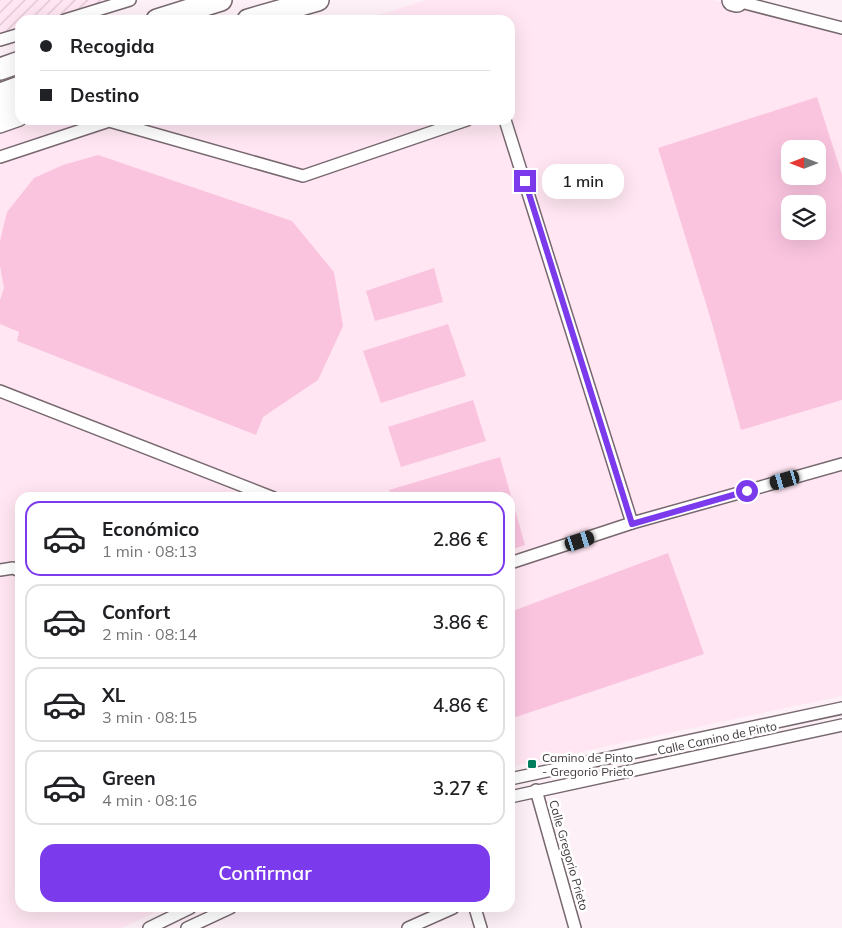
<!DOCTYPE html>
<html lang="es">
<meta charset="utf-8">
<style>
body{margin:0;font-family:Mulish,sans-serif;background:#f2f2f2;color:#202124;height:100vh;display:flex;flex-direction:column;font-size:19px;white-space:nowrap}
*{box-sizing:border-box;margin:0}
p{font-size:16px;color:#757577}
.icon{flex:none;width:28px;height:28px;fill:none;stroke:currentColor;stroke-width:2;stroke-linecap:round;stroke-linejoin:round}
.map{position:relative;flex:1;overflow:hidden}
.details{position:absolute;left:15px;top:492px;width:500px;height:420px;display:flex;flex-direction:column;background:#fff;border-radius:15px;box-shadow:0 5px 20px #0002}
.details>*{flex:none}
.top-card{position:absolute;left:15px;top:15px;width:500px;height:110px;border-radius:15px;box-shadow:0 5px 20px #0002;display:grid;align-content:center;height:110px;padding:0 25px;background:#fff}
.needle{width:32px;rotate:270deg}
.tools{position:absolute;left:781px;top:140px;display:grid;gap:10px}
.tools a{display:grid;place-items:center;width:45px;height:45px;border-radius:10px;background:#fff;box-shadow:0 5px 20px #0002;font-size:25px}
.end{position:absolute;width:22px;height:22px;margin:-11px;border:6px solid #7c3aed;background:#fff;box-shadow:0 0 0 2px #fff}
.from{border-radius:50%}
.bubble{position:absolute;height:35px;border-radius:15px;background:#fff;box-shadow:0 5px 20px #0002;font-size:16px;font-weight:600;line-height:35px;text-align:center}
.car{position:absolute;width:15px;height:30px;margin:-15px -8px;border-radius:6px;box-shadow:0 0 4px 1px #0007;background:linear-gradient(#222 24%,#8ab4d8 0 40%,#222 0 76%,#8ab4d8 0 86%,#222 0)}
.top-card b{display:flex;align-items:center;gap:18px;height:48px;font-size:19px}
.top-card b+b{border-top:1px solid #e0e0e0}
.top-card i{width:12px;height:12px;background:#202124}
ul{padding:9px 0 0;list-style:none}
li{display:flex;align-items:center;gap:15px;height:75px;margin:0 10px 8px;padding:0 15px;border:2px solid #e0e0e0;border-radius:15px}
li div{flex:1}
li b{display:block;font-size:19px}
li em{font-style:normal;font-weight:600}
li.current{border-color:#7c3aed}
li>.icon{width:45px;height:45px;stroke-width:1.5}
.primary-button{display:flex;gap:10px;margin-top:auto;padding:10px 25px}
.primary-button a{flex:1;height:58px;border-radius:15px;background:#7c3aed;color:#fff;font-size:20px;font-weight:600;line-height:58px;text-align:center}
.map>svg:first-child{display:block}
</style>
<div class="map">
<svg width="842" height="928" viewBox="0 0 842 928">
<defs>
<pattern id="industrial-furrows" width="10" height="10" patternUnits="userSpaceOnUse" patternTransform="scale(1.25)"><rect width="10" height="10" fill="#ffe6f2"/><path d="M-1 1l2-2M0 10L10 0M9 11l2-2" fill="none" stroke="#dcc6d0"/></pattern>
</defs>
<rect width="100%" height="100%" fill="#fef0f7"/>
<path fill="#ffe6f2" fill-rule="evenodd" d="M426 0H713L842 34V696L510 767V498H20V908H164L122 928H0V134L44 120H510V20H363ZM790 149H818V176H790ZM790 204H818V231H790Z"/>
<path fill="url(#industrial-furrows)" d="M0 0H130L65 20H20V34L0 40Z"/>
<g fill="#fac4df" fill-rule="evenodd">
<path d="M817 97 842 175V400L741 430 711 320 658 148ZM790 149H818V176H790ZM790 204H818V231H790Z"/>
<path d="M98 155 292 221 334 272 343 326 318 380 263 417 256 435 17 341 19 332 0 324V300L4 288 0 266V241L7 212 34 178 63 165Z"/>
<path d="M434 268 443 302 375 321 366 291Z"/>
<path d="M448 324 466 376 381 403 363 351Z"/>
<path d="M473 400 486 441 401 467 388 427Z"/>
<path d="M500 457 525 545 510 550V498L392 497 389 490Z"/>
<path d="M668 553 704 654 510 719V612Z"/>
</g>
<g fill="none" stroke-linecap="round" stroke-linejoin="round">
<g stroke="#77686f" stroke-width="14">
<g id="street">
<path d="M737 1 842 28"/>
<path d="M65 20 130 0"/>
<path d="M0 40 20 34"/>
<path d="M505 120 632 523"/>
<path d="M0 127 20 120"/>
<path d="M0 157 109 121 303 176 467 120"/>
<path d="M0 391 274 498"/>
<path d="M510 563 632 523 842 464"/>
<path d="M0 570 13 568 20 571"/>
<path d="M510 779 842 708"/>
<path d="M536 790 575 928"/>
<path d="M510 797 842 725"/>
<path d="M475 908 481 928"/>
<path d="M149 928 190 908"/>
<path d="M187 928 230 908"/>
<path d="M408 928 453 908"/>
</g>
</g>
<g stroke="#77686f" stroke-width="24">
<g id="highway">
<path d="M733 0 737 1"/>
<path d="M157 20 221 0"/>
<path d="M248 20 318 0"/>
<path d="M0 69 20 62"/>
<path d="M0 94 20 87"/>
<path d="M0 113 20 106"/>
</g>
</g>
<use href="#street" stroke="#fff" stroke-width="11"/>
<use href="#highway" stroke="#fff" stroke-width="21"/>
</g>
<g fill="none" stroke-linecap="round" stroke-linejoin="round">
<path stroke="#7c3aed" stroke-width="6" d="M525 181 632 524 747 491"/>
</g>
<rect fill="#017e5e" stroke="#fff" stroke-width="2" x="527" y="759" width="10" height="10" rx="2.5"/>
<g text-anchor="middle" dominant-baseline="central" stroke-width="5" stroke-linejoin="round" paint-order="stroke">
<g font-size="12" fill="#3f393c" stroke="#fff">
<text transform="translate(717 738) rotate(-12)">Calle Camino de Pinto</text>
<text transform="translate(569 855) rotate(74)">Calle Gregorio Prieto</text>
</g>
<g font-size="12" fill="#3f393c" stroke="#fff" text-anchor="start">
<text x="542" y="757">Camino de Pinto<tspan x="542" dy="14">- Gregorio Prieto</tspan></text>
</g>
</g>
</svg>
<div class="tools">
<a><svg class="needle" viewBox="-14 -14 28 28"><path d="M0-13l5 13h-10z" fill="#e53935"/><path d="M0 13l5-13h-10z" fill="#757577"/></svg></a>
<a><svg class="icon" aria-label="layers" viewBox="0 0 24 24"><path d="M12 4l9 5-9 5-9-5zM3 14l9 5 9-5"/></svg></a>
</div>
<i class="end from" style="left:747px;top:491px"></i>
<i class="end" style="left:525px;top:181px"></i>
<div class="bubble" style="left:542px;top:164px;width:82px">1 min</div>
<i class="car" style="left:785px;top:480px;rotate:254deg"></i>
<i class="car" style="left:580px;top:541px;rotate:72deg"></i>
<div class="top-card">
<b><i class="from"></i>Recogida</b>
<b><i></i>Destino</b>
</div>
<section class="details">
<ul>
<li class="current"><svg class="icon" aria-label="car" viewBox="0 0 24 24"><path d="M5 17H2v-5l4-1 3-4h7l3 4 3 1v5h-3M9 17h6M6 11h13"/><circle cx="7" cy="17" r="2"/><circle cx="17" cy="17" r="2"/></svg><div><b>Económico</b><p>1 min · 08:13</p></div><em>2.86 €</em></li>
<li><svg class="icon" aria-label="car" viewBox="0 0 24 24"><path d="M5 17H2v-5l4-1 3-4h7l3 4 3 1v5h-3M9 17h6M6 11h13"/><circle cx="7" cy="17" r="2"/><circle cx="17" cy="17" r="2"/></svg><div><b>Confort</b><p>2 min · 08:14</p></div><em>3.86 €</em></li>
<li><svg class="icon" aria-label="car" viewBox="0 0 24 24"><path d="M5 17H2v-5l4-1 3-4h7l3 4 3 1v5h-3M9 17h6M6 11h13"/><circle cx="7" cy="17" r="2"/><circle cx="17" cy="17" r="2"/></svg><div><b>XL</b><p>3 min · 08:15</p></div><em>4.86 €</em></li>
<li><svg class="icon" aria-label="car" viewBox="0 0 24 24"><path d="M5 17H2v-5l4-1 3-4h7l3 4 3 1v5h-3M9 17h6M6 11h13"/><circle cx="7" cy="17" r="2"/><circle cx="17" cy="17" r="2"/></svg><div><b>Green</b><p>4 min · 08:16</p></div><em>3.27 €</em></li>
</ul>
<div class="primary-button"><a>Confirmar</a></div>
</section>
</div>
